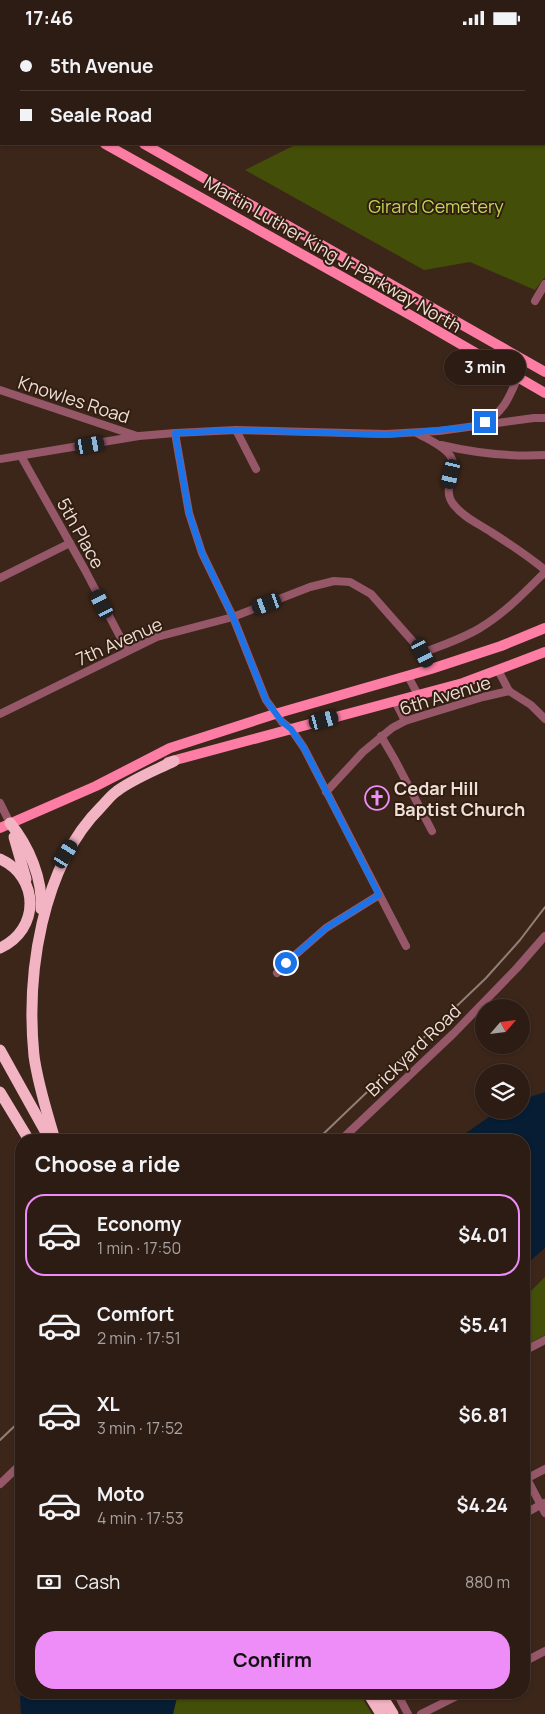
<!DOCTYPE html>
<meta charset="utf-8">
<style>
body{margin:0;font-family:Manrope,sans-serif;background:#392922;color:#f1f3f6;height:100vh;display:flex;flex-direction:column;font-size:19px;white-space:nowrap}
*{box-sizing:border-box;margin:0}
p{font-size:16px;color:#a7a1a0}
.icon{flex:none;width:28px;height:28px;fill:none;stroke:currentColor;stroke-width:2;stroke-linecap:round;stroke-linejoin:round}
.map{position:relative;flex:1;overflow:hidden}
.drawer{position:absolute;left:15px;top:1099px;width:515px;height:565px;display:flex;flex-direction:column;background:#2d1c14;border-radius:20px;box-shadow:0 1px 4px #0004,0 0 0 1px #483a34}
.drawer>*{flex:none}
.guide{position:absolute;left:0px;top:0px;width:545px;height:110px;box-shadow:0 1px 4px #0004,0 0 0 1px #483a34;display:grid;align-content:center;height:110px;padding:0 20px;background:#2d1c14}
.needle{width:32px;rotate:62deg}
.buttons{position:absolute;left:475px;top:964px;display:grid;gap:10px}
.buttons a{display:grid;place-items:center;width:55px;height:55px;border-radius:50%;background:#2d1c14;box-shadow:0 1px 4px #0004,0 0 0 1px #483a34;font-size:25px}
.end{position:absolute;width:22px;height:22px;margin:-11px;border:6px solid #1a73e8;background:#fff;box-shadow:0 0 0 2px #fff}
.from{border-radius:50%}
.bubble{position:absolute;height:35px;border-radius:18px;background:#2d1c14;box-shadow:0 1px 4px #0004,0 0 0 1px #483a34;font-size:16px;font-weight:700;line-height:35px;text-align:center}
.car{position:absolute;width:15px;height:30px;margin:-15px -8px;border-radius:6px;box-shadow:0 0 4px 1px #0007;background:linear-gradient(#222 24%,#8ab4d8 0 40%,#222 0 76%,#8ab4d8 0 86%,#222 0)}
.guide b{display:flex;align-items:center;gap:18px;height:48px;font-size:19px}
.guide b+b{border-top:1px solid #483a34}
.guide i{width:12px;height:12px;background:#f1f3f6}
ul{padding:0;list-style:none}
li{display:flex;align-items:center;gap:15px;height:82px;margin:0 10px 8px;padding:0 10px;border:2px solid transparent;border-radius:20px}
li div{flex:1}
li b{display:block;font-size:19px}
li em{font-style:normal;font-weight:700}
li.current{border-color:#ee8cf8}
li>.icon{width:45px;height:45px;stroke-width:1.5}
h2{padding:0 20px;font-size:22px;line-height:60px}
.pay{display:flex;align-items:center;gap:12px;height:55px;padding:0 20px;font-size:19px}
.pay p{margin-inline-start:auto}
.button{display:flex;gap:10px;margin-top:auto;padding:10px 20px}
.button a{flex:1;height:58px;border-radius:20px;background:#ee8cf8;color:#111;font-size:20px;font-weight:700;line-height:58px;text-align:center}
.status{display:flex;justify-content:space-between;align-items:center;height:35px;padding:0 25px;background:#2d1c14;direction:ltr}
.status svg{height:14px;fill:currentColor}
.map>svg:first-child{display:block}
</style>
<div class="status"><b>17:46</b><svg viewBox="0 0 49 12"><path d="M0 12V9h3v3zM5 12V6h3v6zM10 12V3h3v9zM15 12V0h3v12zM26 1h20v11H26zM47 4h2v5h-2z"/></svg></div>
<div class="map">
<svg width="545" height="1679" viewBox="0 0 545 1679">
<rect width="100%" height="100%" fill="#3c261a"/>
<g fill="#434e08">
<path d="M544 41H545V242L535 255 470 227 424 235 245 135 297 109H544Z"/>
<path d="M545 1242V1300L524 1311V1263Z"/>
<path d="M178 1658H359L372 1679H173Z"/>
</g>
<g fill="#071d33">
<path d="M545 1057V1213L524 1231V1105H456L499 1075H521V1065Z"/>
<path d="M24 1658H178L173 1679H21L20 1662Z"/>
</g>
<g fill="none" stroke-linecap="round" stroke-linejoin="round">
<g stroke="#965769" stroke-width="8">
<path d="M402 0 407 1"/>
<path d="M544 34H545"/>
<path d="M535 266 545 249"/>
<path d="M0 355 137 401"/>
<path d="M481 388C509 378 513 349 525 326"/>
<path d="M236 395 256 434"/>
<path d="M175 398 189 478 202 518 233 582 266 665 282 687 291 694 304 713 406 911"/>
<path d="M417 398C427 404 445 411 451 422 459 435 440 454 454 470 463 482 479 489 491 497 510 509 528 521 545 535"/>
<path d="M441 410C475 418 509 422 545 420"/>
<path d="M21 421 85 535 127 615"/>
<path d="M0 424 139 401 175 398 236 395 386 399 439 396 534 383H545"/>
<path d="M0 543 70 508"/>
<path d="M423 618C442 610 462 604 480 593 505 578 525 557 545 537"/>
<path d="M498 635 509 656 531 670 545 684"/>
<path d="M408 641 418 660"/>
<path d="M395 666 405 686"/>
<path d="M0 679 157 602 233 582 310 552 334 546 350 547 371 559 423 618 431 634"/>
<path d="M381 701 395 725 432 796"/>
<path d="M326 757 363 717 392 693 405 686 483 662 509 656"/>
<path d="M0 768 10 788"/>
<path d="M277 938 286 928 326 893 379 860"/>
<path d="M341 1105 454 998 517 933 545 901"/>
<path d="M524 1316 545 1305"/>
<path d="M524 1438 545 1478"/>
<path d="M524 1445 545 1434"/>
<path d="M0 1449 21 1429"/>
<path d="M524 1479 544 1468"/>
<path d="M524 1627 545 1616"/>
<path d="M397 1658 408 1679"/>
<path d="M421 1679 463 1658"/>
</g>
<g stroke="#fe7da5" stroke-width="10">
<path d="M0 28H1"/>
<path d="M0 50H1"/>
<path d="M105 109 412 281 545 358"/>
<path d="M144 109 545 337"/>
<path d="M168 727 463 648 545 617"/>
<path d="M0 793 96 751 170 713 275 679 431 634 501 611 545 593"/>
</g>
<g stroke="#f2b3c3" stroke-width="11">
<path d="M10 788C29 811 43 844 41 874"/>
<path d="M14 802 26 844"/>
<path d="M0 824C40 842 40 895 0 913"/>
<path d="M0 1015 49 1103"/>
<path d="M0 1057 29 1105"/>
<path d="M55 1105C47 1077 38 1050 34 1021 26 940 41 832 101 772 106 767 111 760 117 756 133 744 156 735 174 726"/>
<path d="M368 1658 381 1679"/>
<path d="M380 1658 393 1679"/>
</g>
<g stroke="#917f75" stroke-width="2">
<path d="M317 1105 486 943 520 905 545 872"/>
<path d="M0 1405 21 1385"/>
</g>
</g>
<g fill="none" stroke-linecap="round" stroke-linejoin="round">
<path stroke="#1a73e8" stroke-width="6" d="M286 928 326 893 379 860 304 713 291 694 282 687 266 665 233 582 202 518 189 478 175 398 236 395 386 400 469 392 485 387"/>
</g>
<defs>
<g id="church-ring" transform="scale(1.25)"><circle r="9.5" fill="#321d11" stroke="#ee8cf8" stroke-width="1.5"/><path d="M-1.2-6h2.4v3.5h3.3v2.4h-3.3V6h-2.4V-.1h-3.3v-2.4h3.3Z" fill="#ee8cf8"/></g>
</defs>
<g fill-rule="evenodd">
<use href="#church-ring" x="377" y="763"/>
</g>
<g text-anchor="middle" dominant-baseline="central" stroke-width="4" stroke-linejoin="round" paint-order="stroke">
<g font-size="18" fill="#bdd752" stroke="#321d11">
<text x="436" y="171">Girard Cemetery</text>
</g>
<g font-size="18" fill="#eedfd7" stroke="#321d11">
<text transform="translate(333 219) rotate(30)">Martin Luther King Jr Parkway North</text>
<text transform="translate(74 364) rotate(18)">Knowles Road</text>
<text transform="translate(81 498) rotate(61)">5th Place</text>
<text transform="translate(119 606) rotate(-24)">7th Avenue</text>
<text transform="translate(445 660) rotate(-17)">6th Avenue</text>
<text transform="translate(413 1015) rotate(-44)">Brickyard Road</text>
</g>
<g font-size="18" font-weight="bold" fill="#eedfd7" stroke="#321d11" text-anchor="start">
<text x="394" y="753">Cedar Hill<tspan x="394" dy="21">Baptist Church</tspan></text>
</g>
</g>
</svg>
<div class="buttons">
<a><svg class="needle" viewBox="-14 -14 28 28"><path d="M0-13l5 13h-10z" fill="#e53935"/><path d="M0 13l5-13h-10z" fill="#a7a1a0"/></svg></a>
<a><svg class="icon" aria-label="layers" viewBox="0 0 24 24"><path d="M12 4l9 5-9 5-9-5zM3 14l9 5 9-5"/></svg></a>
</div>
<i class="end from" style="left:286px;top:928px"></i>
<i class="end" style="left:485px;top:387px"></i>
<div class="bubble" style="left:444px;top:315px;width:82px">3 min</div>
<i class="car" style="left:90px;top:410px;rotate:80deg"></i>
<i class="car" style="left:451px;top:439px;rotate:193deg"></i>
<i class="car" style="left:102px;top:569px;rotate:333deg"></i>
<i class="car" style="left:267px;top:569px;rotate:250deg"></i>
<i class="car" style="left:423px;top:618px;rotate:153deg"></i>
<i class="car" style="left:324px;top:685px;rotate:75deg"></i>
<i class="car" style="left:66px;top:819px;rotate:32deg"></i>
<div class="guide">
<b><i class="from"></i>5th Avenue</b>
<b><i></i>Seale Road</b>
</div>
<section class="drawer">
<h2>Choose a ride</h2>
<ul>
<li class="current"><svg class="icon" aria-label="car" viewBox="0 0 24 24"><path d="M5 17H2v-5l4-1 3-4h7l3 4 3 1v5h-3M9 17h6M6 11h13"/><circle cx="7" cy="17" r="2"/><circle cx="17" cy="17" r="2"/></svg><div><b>Economy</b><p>1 min · 17:50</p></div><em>$4.01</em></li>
<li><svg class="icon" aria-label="car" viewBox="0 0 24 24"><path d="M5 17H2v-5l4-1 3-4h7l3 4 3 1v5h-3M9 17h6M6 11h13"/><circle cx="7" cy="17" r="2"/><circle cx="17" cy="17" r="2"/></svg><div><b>Comfort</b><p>2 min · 17:51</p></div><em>$5.41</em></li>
<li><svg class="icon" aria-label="car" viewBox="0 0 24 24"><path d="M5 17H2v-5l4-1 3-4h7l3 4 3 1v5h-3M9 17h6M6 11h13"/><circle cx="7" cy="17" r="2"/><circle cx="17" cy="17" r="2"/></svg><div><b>XL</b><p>3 min · 17:52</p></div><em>$6.81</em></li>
<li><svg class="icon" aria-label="car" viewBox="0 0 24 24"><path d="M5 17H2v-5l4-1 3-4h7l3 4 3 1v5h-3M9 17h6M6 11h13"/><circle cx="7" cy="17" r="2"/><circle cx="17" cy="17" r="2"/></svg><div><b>Moto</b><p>4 min · 17:53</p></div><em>$4.24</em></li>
</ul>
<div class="pay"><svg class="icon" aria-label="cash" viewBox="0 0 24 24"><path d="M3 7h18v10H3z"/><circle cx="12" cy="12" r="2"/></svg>Cash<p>880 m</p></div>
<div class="button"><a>Confirm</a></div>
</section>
</div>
